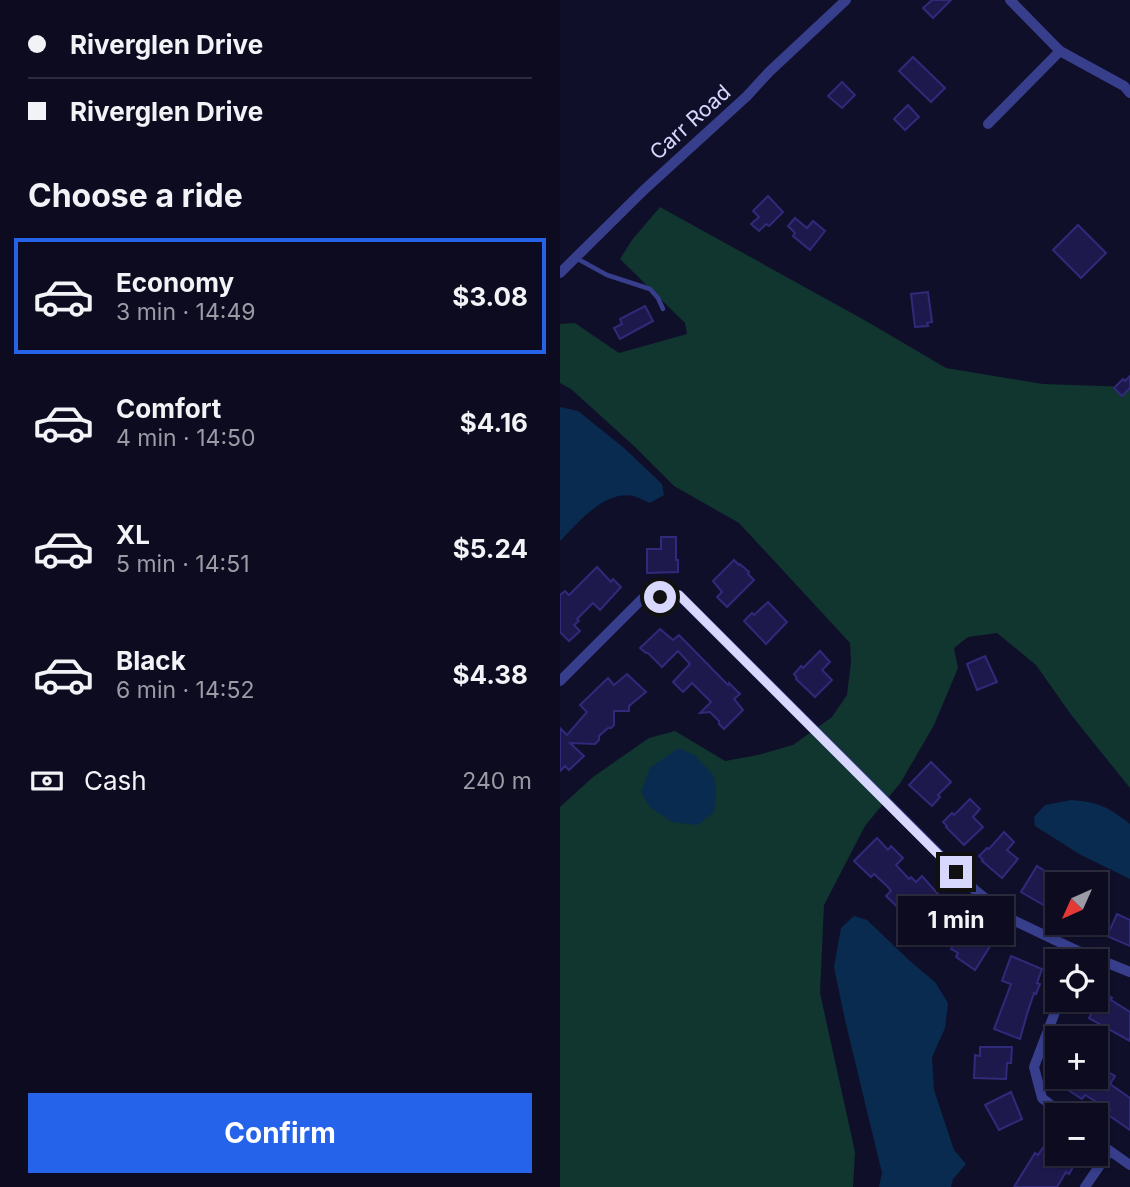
<!DOCTYPE html>
<meta charset="utf-8">
<style>
body{margin:0;font-family:Inter,sans-serif;background:#151429;color:#f1f3f6;height:100vh;display:flex;flex-direction:column;font-size:26px;white-space:nowrap}
*{box-sizing:border-box;margin:0}
p{font-size:23px;color:#9a9ba5}
.icon{flex:none;width:38px;height:38px;fill:none;stroke:currentColor;stroke-width:2;stroke-linecap:round;stroke-linejoin:round}
.map{position:relative;flex:1;overflow:hidden}
.panel{display:flex;flex-direction:column;background:#0c0b20;width:560px}
.panel>*{flex:none}
.guide{display:grid;align-content:center;height:154px;padding:0 28px;background:#0c0b20}
.needle{width:46px;rotate:225deg}
.controls{position:absolute;left:485px;top:872px;display:grid;gap:14px}
.controls a{display:grid;place-items:center;width:63px;height:63px;border-radius:0px;background:#0c0b20;box-shadow:0 2px 5px #0004,0 0 0 2px #2c2b3e;font-size:35px}
.end{position:absolute;width:32px;height:32px;margin:-16px;border:9px solid #d8d8ff;background:#111;box-shadow:0 0 0 4px #111}
.from{border-radius:50%}
.bubble{position:absolute;height:49px;border-radius:0px;background:#0c0b20;box-shadow:0 2px 5px #0004,0 0 0 2px #2c2b3e;font-size:23px;font-weight:700;line-height:49px;text-align:center}
.guide b{display:flex;align-items:center;gap:24px;height:66px;font-size:26px}
.guide b+b{border-top:2px solid #2c2b3e}
.guide i{width:18px;height:18px;background:#f1f3f6}
ul{padding:0;list-style:none}
li{display:flex;align-items:center;gap:21px;height:116px;margin:0 14px 10px;padding:0 14px;border:4px solid transparent;border-radius:0px}
li div{flex:1}
li b{display:block;font-size:26px}
li em{font-style:normal;font-weight:700}
li.on{border-color:#2563eb}
li>.icon{width:63px;height:63px;stroke-width:1.5}
h2{padding:0 28px;font-size:32px;line-height:84px}
.pay{display:flex;align-items:center;gap:18px;height:77px;padding:0 28px;font-size:26px}
.pay p{margin-inline-start:auto}
.action{display:flex;gap:14px;margin-top:auto;padding:14px 28px}
.action a{flex:1;height:80px;border-radius:0px;background:#2563eb;color:#fff;font-size:28px;font-weight:700;line-height:80px;text-align:center}
main{display:flex;flex:1;min-height:0}
.map>svg:first-child{display:block}
</style>
<main>
<section class="panel">
<div class="guide">
<b><i class="from"></i>Riverglen Drive</b>
<b><i></i>Riverglen Drive</b>
</div>
<h2>Choose a ride</h2>
<ul>
<li class="on"><svg class="icon" aria-label="car" viewBox="0 0 24 24"><path d="M5 17H2v-5l4-1 3-4h7l3 4 3 1v5h-3M9 17h6M6 11h13"/><circle cx="7" cy="17" r="2"/><circle cx="17" cy="17" r="2"/></svg><div><b>Economy</b><p>3 min · 14:49</p></div><em>$3.08</em></li>
<li><svg class="icon" aria-label="car" viewBox="0 0 24 24"><path d="M5 17H2v-5l4-1 3-4h7l3 4 3 1v5h-3M9 17h6M6 11h13"/><circle cx="7" cy="17" r="2"/><circle cx="17" cy="17" r="2"/></svg><div><b>Comfort</b><p>4 min · 14:50</p></div><em>$4.16</em></li>
<li><svg class="icon" aria-label="car" viewBox="0 0 24 24"><path d="M5 17H2v-5l4-1 3-4h7l3 4 3 1v5h-3M9 17h6M6 11h13"/><circle cx="7" cy="17" r="2"/><circle cx="17" cy="17" r="2"/></svg><div><b>XL</b><p>5 min · 14:51</p></div><em>$5.24</em></li>
<li><svg class="icon" aria-label="car" viewBox="0 0 24 24"><path d="M5 17H2v-5l4-1 3-4h7l3 4 3 1v5h-3M9 17h6M6 11h13"/><circle cx="7" cy="17" r="2"/><circle cx="17" cy="17" r="2"/></svg><div><b>Black</b><p>6 min · 14:52</p></div><em>$4.38</em></li>
</ul>
<div class="pay"><svg class="icon" aria-label="cash" viewBox="0 0 24 24"><path d="M3 7h18v10H3z"/><circle cx="12" cy="12" r="2"/></svg>Cash<p>240 m</p></div>
<div class="action"><a>Confirm</a></div>
</section>
<div class="map">
<svg width="570" height="1187" viewBox="0 0 570 1187">
<rect width="100%" height="100%" fill="#100f2a"/>
<path fill="#11352f" d="M100 207 306 321 386 368 483 384 570 387V788L512 716 476 665 437 633 408 637 394 648 398 668 374 725 341 782 305 826 264 905 260 993 295 1152 293 1187H0V807L33 777 89 738 115 731 165 761 198 755 233 745 272 717 287 695 291 662 290 643 179 523 114 486 75 447 11 389 0 383V324L15 323 59 353 127 334 125 323 60 259 72 240Z"/>
<g fill="#092b4f">
<path d="M0 407 18 411 64 448 102 484 104 495 90 503C85 501 79 498 74 496 44 490 19 522 0 541Z"/>
<path d="M119 748 134 755 154 776 156 792 154 812 138 825 112 822 90 807 81 792 90 768Z"/>
<path d="M511 800C539 802 548 807 570 824V879L521 855 475 826 474 817 485 805Z"/>
<path d="M294 916 307 920 351 962 375 982 388 1003 385 1028 372 1057 374 1090 394 1150 406 1164 393 1179 391 1187H319L322 1173 285 1020 274 967 281 928Z"/>
</g>
<g fill="#1e194d" stroke="#302a7a" stroke-width="2">
<path d="M372 0H391L373 18 363 8Z"/>
<path d="M353 57 385 88 371 102 339 71Z"/>
<path d="M282 82 295 95 282 108 268 96Z"/>
<path d="M348 105 359 117 345 130 334 119Z"/>
<path d="M208 196 223 212 209 226 206 224 199 231 191 224 199 217 193 211Z"/>
<path d="M235 218 247 228 253 221 265 231 250 250 233 236 235 233 228 226Z"/>
<path d="M518 225 546 253 521 278 493 250Z"/>
<path d="M368 292 372 322 367 323 368 326 355 327 351 294Z"/>
<path d="M85 306 93 321 60 339 54 328 62 324 60 319Z"/>
<path d="M570 376V388L562 396 554 388 563 379 565 381Z"/>
<path d="M101 537H116V560H118V572L87 573V549H101Z"/>
<path d="M174 560 179 565 180 564 189 572 188 574 194 580 167 607 157 597 162 592 153 581Z"/>
<path d="M37 567 51 582 53 579 61 587 40 610 33 603 17 619 19 621 14 625 20 631 9 641 0 632V595L5 591 9 595Z"/>
<path d="M208 602 227 622 206 644 184 621 192 613 194 615Z"/>
<path d="M100 629 113 640 119 635 168 685 169 683 180 694 174 699 183 710 164 729 159 724V721L150 712 140 713 151 702 132 683 123 692 113 682 130 664 118 651 102 667 88 653H86L80 648Z"/>
<path d="M260 651 270 662 262 670 272 680 255 697 236 679 237 678 234 674 241 666 243 668Z"/>
<path d="M425 656 437 682 417 690 407 664Z"/>
<path d="M67 674 86 692 69 706V711H54V725L51 728H48L39 736V740L35 744 10 743 24 756 9 770 5 766 0 771V728L7 735 27 712 20 705 48 678 54 685Z"/>
<path d="M371 762 391 782 378 795 380 797 372 806 349 785Z"/>
<path d="M410 799 420 809 413 817 423 827 404 845 386 827 387 826 383 822 392 813 394 815Z"/>
<path d="M444 832 454 842 447 850 458 859 442 878 422 861 423 860 419 856 427 848 429 849Z"/>
<path d="M317 838 328 850 331 846 343 858 336 865 349 879 351 877 356 882 362 876 386 903 384 905 397 918 379 937 350 909 345 914 326 896 331 891 327 886 314 874 311 877 294 861Z"/>
<path d="M477 866 501 881 499 884H497V887L485 906 461 892Z"/>
<path d="M557 914 570 920V946L547 936Z"/>
<path d="M407 923 422 931 419 935 432 943 415 970 396 957 398 953 391 949Z"/>
<path d="M451 956 482 969 477 983 480 984 476 994 474 993 467 1014 460 1039 434 1029 451 984 442 981Z"/>
<path d="M543 993 552 998 551 1000 570 1012V1041L529 1018Z"/>
<path d="M420 1047H452L451 1063H447L446 1079 414 1078 415 1055 420 1056Z"/>
<path d="M536 1065 555 1076 550 1084 570 1098V1130L547 1114 550 1110 525 1095 522 1099 508 1090 518 1076H536Z"/>
<path d="M451 1092 462 1119 439 1130 425 1105Z"/>
<path d="M484 1146 514 1165 509 1174 506 1172 497 1187H454L475 1153 478 1155Z"/>
</g>
<g fill="none" stroke-linecap="round" stroke-linejoin="round">
<path stroke="#373e8c" stroke-width="4.5" d="M16 258 47 275 90 289 98 298 103 309"/>
<g stroke="#373e8c" stroke-width="10">
<path d="M450 0 500 51 564 86 570 93"/>
<path d="M428 124 500 51"/>
<path d="M0 273 85 189 187 96 209 72 286 0"/>
<path d="M0 681 82 599 119 595 416 891 453 920 518 951 570 972"/>
<path d="M500 999 474 1067 482 1098 503 1115"/>
<path d="M536 1141 570 1165"/>
<path d="M525 1187 549 1152"/>
</g>
</g>
<g fill="none" stroke-linecap="round" stroke-linejoin="round">
<path stroke="#d8d8ff" stroke-width="9" d="M100 597 119 595 396 872"/>
</g>
<g text-anchor="middle" dominant-baseline="central" stroke-width="5" stroke-linejoin="round" paint-order="stroke">
<g font-size="21" fill="#d8d8ff" stroke="#100f2a">
<text transform="translate(130 122) rotate(-42)">Carr Road</text>
</g>
</g>
</svg>
<div class="controls">
<a><svg class="needle" viewBox="-14 -14 28 28"><path d="M0-13l5 13h-10z" fill="#e53935"/><path d="M0 13l5-13h-10z" fill="#9a9ba5"/></svg></a>
<a><svg class="icon" aria-label="locate" viewBox="0 0 24 24"><circle cx="12" cy="12" r="6"/><path d="M12 2v4M12 18v4M2 12h4M18 12h4"/></svg></a>
<a>+</a>
<a>−</a>
</div>
<i class="end from" style="left:100px;top:597px"></i>
<i class="end" style="left:396px;top:872px"></i>
<div class="bubble" style="left:338px;top:896px;width:116px">1 min</div>
</div>
</main>
